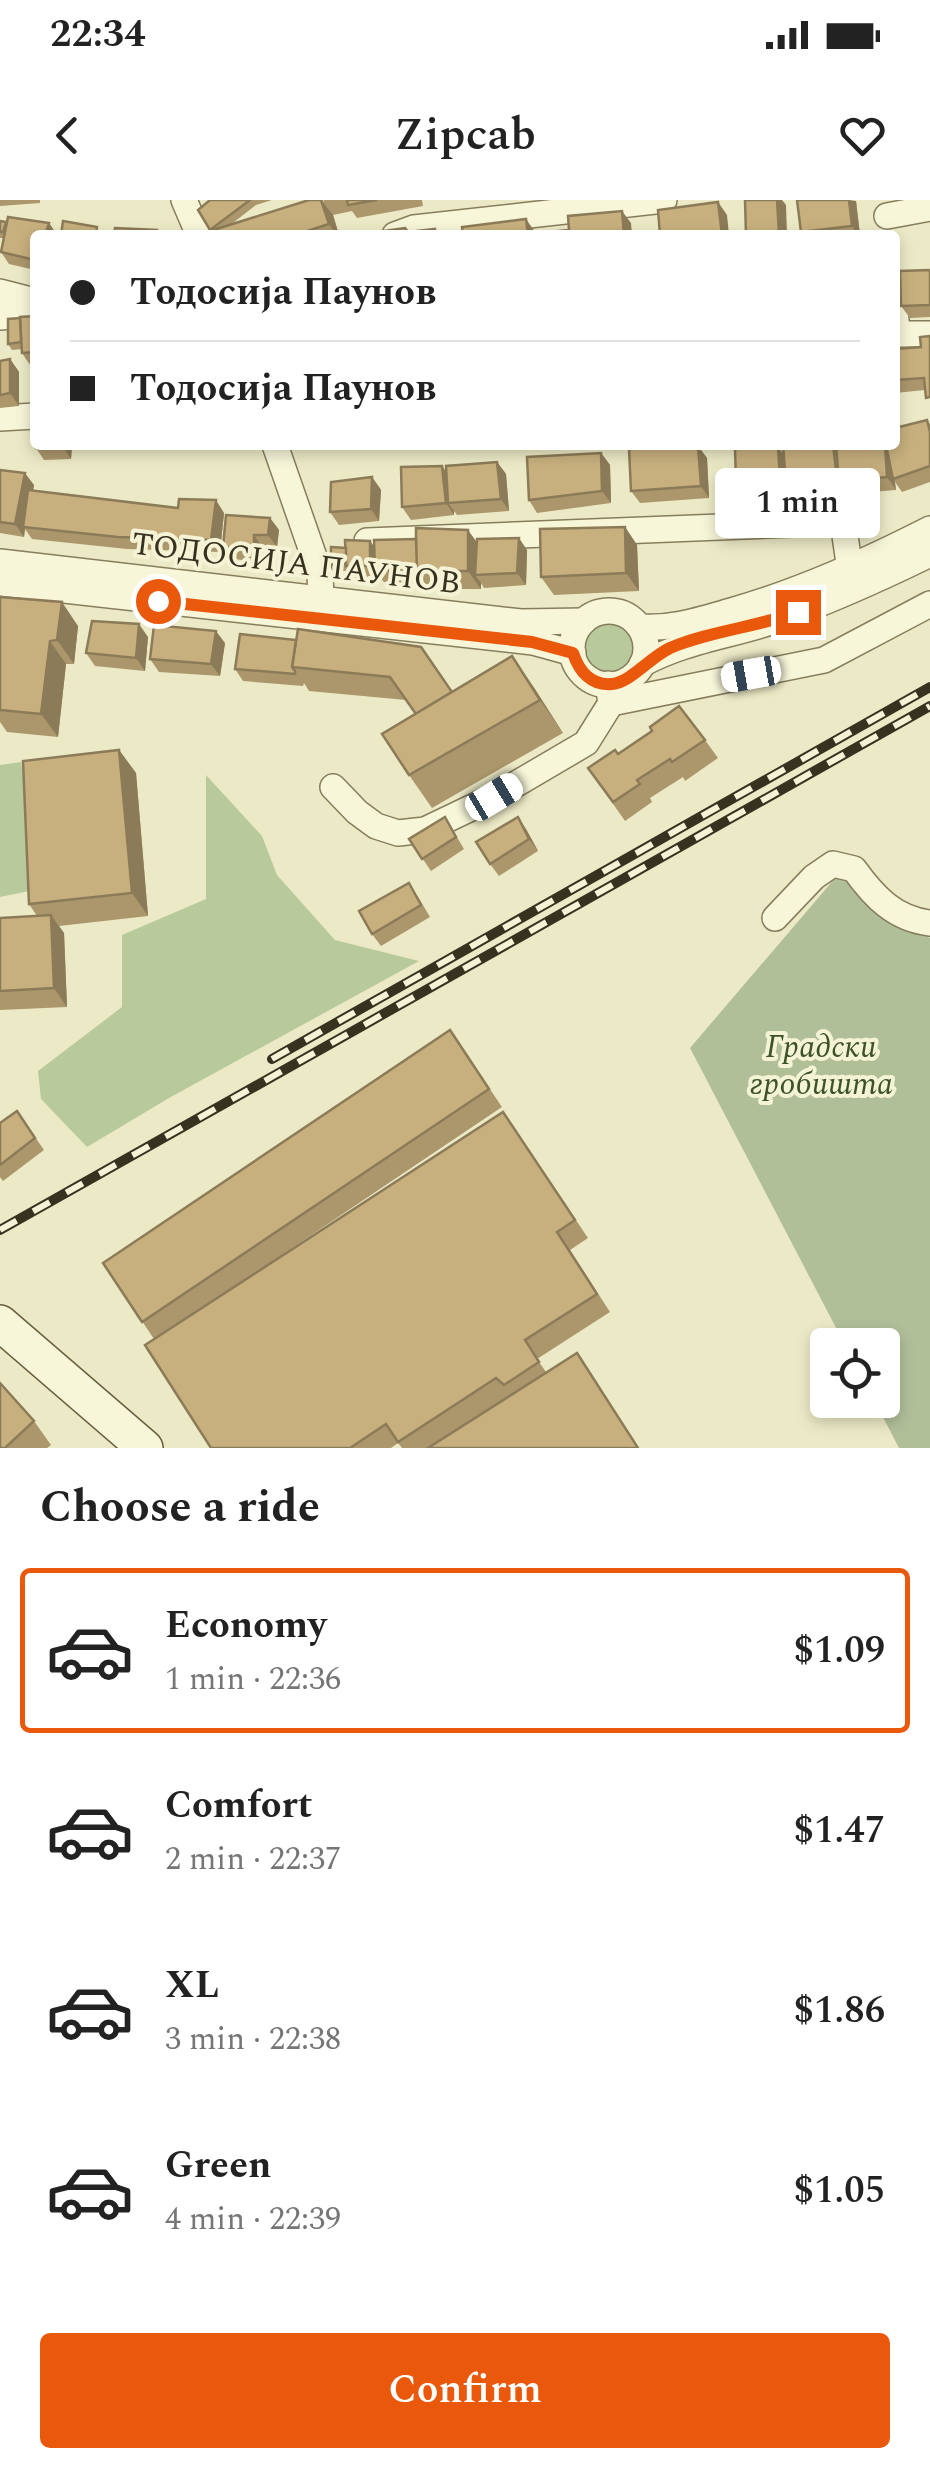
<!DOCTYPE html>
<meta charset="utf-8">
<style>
body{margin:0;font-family:Spectral,serif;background:#f6f6f6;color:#222;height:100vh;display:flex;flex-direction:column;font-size:38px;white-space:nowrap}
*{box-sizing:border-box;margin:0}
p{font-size:32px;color:#767676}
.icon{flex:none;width:55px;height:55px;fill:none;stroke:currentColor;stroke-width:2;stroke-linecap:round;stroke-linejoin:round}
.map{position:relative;height:1248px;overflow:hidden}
.panel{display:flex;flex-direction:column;background:#fff;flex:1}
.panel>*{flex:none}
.top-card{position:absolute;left:30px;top:30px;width:870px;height:220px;border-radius:10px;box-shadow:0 5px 15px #0003;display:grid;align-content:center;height:220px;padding:0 40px;background:#fff}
.tools{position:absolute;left:810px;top:1128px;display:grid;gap:20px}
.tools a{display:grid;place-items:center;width:90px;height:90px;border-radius:10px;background:#fff;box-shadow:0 5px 15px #0003;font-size:50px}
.end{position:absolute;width:45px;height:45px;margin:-22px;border:12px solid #ea580c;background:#fff;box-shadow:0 0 0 5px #fff}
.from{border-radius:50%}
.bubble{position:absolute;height:70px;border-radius:10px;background:#fff;box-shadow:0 5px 15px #0003;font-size:32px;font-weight:600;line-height:70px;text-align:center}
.car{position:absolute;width:30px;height:60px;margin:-30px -15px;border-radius:12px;box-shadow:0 0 8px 2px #0007;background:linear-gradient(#fff 24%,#345 0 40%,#fff 0 76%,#345 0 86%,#fff 0)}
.top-card b{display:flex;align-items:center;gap:35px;height:95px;font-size:38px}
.top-card b+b{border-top:2px solid #e0e0e0}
.top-card i{width:25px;height:25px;background:#222}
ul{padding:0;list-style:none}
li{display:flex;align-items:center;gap:30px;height:165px;margin:0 20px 15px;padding:0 20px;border:5px solid transparent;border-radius:10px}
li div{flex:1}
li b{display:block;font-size:38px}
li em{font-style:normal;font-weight:600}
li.current{border-color:#ea580c}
li>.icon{width:90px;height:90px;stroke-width:1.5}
h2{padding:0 40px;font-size:45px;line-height:120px}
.action{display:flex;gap:20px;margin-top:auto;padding:20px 40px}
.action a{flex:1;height:115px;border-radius:10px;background:#ea580c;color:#fff;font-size:40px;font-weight:600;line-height:115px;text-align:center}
.status{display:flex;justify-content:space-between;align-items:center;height:70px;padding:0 50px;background:#fff;direction:ltr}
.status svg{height:28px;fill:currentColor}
header{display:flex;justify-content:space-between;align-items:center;height:130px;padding:0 40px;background:#fff;font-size:45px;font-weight:600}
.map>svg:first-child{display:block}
</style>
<div class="status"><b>22:34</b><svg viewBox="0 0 49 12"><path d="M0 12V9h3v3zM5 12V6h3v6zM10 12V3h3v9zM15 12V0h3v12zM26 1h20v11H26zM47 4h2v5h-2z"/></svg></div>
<header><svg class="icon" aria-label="back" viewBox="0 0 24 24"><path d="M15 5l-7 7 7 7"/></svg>Zipcab<svg class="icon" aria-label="heart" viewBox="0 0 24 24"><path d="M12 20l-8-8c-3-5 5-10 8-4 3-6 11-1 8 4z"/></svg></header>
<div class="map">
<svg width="930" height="1248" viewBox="0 0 930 1248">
<rect width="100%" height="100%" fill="#eceac6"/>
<g fill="#b8c99b">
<circle cx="610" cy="448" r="33"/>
<path d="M21 562 39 689 0 697V565Z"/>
<path d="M206 575 262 636 277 675 335 740 419 761 169 898 87 947 41 899 38 871 122 807V735L206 699Z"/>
</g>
<path fill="#b1bf99" d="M852 675 892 718 930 738V1248H899L874 1200H882V1145H845L690 848 836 677Z"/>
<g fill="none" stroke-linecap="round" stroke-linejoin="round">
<g stroke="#867d5d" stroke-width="28">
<g id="street">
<path d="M184 0 199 35"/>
<path d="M887 16 930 8"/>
<path d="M395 35 414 28 664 0"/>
<path d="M0 92 35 101"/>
<path d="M895 108 897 134"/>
<path d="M0 117 35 114"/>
<path d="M895 134H930"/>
<path d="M0 218 35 216"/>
<path d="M275 245 320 374 321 399"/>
<path d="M367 341 843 322 850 370"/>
<path d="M0 362 521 422 584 421"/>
<path d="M0 383 533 442 573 453"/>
<circle cx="609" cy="448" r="37"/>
<path d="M640 427C673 429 699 420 731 411 801 391 865 362 930 329"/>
<path d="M642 464C684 441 729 436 774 421 828 402 879 379 930 354"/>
<path d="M611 503 824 460 930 404"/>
<path d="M333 587 357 612 376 626 398 633 425 630 494 597 586 543 611 503 608 484"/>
<path d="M775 718 814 677 833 664 854 669C874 697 895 719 930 723"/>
</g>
</g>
<g stroke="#685e40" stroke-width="38">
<path id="secondary" d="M0 1123 145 1248"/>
</g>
<use href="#street" stroke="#f7f6d9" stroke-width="25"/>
<use href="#secondary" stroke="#f7f6d9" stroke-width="35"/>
<g stroke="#373120" stroke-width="10">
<g id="rail">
<path d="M272 859 930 487"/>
<path d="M0 1030 930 506"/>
</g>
</g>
<use href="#rail" stroke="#f4f3d5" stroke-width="6" stroke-dasharray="19" stroke-linecap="butt"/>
</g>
<g fill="#ac976c">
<path d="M0 0H40V3L0 6Z"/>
<path d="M210 0H272L256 5 229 26 309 0H323L324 2V0H422L423 6 357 18 352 11 333 15 339 35H212L211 31 198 10Z"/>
<path d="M856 1 860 35H803L801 32Z"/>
<path d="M0 21 49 23 57 35H35V70L9 64 1 52 4 38H0Z"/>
<path d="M930 70V117L910 118 901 106Z"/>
<path d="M35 116V165H30L22 153V149L12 150 8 144 20 118Z"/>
<path d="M921 147 925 190 895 193V149Z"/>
<path d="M10 159 19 172V206L0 208V161Z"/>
<path d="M927 220 930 224V282L902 292 895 282 896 290 848 294 845 290 795 295 788 286V291L745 295 736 283 778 247 784 254 895 245Z"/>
<path d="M72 245 71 259 44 260 36 248Z"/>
<path d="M698 246 707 258 709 298 640 303 631 291Z"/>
<path d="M601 253 610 265 611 303 537 313 529 300Z"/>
<path d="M497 262 506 274 509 311 457 315 454 311V315L411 320 402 307 447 273Z"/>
<path d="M0 270 34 285 33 291 224 313 220 352 127 349 32 339 25 329 24 337 0 333Z"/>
<path d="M372 277 381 290 379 321 339 325 330 312Z"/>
<path d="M270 318 279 330 277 347 263 348V362L232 359 223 347Z"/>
<path d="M625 327 637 345 639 391 554 395 541 377Z"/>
<path d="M477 343 527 350 526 385 484 388 481 383V389H429L425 383 384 382 378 375V379L355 378 349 371H336L331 365 346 348Z"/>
<path d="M0 397 78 426 74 464H66L58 537 7 532 0 522Z"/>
<path d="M240 434 453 492 512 456 563 533 432 608 409 575 416 514 406 500 309 491 304 483 303 486 243 481 235 469Z"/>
<path d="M148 437 145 471 95 466 86 453Z"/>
<path d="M225 443 220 476 159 472 150 459Z"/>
<path d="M705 540 718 558 685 581 683 577 650 598 652 602 625 621 588 568 618 554Z"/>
<path d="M119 550 136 573 148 716 59 726 64 733 67 807 0 810V718L37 716 29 704Z"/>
<path d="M445 617 464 649 431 671 409 639Z"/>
<path d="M526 629 538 651 499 676 490 664Z"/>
<path d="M417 695 430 717 381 746 372 734Z"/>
<path d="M450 830 502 907 237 1085 503 912 588 1038 570 1050 610 1112 537 1159 546 1172 577 1153 639 1248H402L398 1243 391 1248H211L154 1139 103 1063Z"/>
<path d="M17 911 44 950 3 981 0 977V923Z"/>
<path d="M34 1221 51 1245 47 1248H0Z"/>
</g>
<g fill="#8c7b58">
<path d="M321 0 333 15 339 35H336L329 24Z"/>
<path d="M777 0H782L786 5 787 35 779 34Z"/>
<path d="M849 0 856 1 860 35H858L852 26Z"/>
<path d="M718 2 727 15 729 35H722Z"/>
<path d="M622 11 631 23 632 35H624Z"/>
<path d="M526 19 535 32 536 35H528Z"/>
<path d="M49 23 57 35H45Z"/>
<path d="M10 159 19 172V206L10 193Z"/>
<path d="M63 245H72L71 259 63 247Z"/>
<path d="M885 245H889L896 290 887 277Z"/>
<path d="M698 246 707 258 709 298 701 286Z"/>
<path d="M778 247 787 259 786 283 788 291 780 279Z"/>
<path d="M601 253 610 265 611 303 602 291Z"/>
<path d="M497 262 506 274 509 311 501 299Z"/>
<path d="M442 266 451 278 448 303 454 311V315L446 303Z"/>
<path d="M25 273 34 285 26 327H23L25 329 24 337 15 324Z"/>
<path d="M372 277 381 290 379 321 371 309Z"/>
<path d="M216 300 224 313 220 352 211 340Z"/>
<path d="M270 318 279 330 277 347 268 335Z"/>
<path d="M625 327 637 345 639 391 626 373Z"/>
<path d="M468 330 481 348 475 375 481 383V389L468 371Z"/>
<path d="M254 335 263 348V362L254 350Z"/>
<path d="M519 338 527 350 526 385 517 373Z"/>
<path d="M370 341 379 353 375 370 378 375V379L370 366Z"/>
<path d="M62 402 78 426 74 464 57 440Z"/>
<path d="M139 424 148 437 145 471 136 458Z"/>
<path d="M216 431 225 443 220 476 211 464Z"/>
<path d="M50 441 66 464 58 537 41 514Z"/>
<path d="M512 456 535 489 563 533 540 500Z"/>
<path d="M119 550 136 573 148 716 132 693Z"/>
<path d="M518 617 526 629 538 651 529 639Z"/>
<path d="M51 715 64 733 67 807 54 788Z"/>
</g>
<g fill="#c8b07e" stroke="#8c7b58" stroke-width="2.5">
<path d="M210 0H250L210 30 198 10Z"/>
<path d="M309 0H321L329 24 295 35H212L210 31Z"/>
<path d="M347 0H377L348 5Z"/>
<path d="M745 0H777L779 34 746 35Z"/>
<path d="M797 0H849L852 26 801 32Z"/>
<path d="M718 2 722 35H660L658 10Z"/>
<path d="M622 11 624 35H549V32L569 30 568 16Z"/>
<path d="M8 17 49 23 45 35H35V60L1 52Z"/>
<path d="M526 19 528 35H463L462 27Z"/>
<path d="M0 21 6 22 3 32H0Z"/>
<path d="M63 21 97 27 96 35H61Z"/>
<path d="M115 28 157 30V35H114Z"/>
<path d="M405 28 408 32 435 29V35H383V31Z"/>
<path d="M930 70V105L901 106 900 71Z"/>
<path d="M35 116V152L22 153 20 117Z"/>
<path d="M20 118 21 142 8 144V119Z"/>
<path d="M930 136V197L926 198 924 178 895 180V149L921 147 920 137Z"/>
<path d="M10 159V193L0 195V161Z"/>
<path d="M927 220 930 232V266L893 279 886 245H895V228Z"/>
<path d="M36 245H63V247L36 248Z"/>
<path d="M783 245H833L837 278 786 283Z"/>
<path d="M836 245H885L887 277 839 281Z"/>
<path d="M698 246 701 286 631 291 629 249Z"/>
<path d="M778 247 780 279 736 283 735 249Z"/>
<path d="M601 253 602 291 529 300 527 257Z"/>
<path d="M497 262 501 299 448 303 446 266Z"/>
<path d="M442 266 446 303 402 307 401 267Z"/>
<path d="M0 270 25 273 15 324 0 322Z"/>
<path d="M372 277 371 309 330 312 331 282Z"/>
<path d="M28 290 178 308 179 299 216 300 211 340 118 337 23 327Z"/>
<path d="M226 315 270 318 268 335H254V350L223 347Z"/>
<path d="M625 327 626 373 541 377 540 329Z"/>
<path d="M416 328 468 330V371H416Z"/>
<path d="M519 338 517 373 475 375 477 339Z"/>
<path d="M416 339 417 371 375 370 374 340Z"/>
<path d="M345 340 370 341V366H346Z"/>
<path d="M331 347 346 348V364L331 365Z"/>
<path d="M0 397 62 402 57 440 50 441 41 514 0 510Z"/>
<path d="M92 421 139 424 136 458 86 453Z"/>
<path d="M154 425 216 431 211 464 150 459Z"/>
<path d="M298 429 421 447 452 492 416 514 390 477 292 467Z"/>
<path d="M240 434 296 440 292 467 295 471V474L235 469Z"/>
<path d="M512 456 540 500 409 575 382 534Z"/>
<path d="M679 506 705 540 672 562 670 559 637 580 640 584 613 602 588 568 615 550 618 554 652 531 650 527Z"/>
<path d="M119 550 132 693 29 704 23 561Z"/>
<path d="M445 617 456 637 422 659 409 639Z"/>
<path d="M518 617 529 639 490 664 476 642Z"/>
<path d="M409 683 421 705 372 734 359 711Z"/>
<path d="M51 715 54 788 0 791V718Z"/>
<path d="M450 830 489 889 142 1122 103 1063Z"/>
<path d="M17 911 35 938 0 965V923Z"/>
<path d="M503 912 575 1020 557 1032 597 1094 525 1140 539 1162 504 1185 496 1178 398 1242 386 1224 350 1248H211L145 1145Z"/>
<path d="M577 1153 638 1248H428Z"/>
<path d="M0 1183 34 1221 5 1248H0Z"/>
</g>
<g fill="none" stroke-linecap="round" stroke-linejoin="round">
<path stroke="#ea580c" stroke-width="12" d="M158 401 532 442 573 453C579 471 591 486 612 484 631 482 649 458 670 448 710 431 757 427 798 412"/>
</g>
<g text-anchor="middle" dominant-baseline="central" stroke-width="8" stroke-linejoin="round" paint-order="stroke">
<g font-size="32" fill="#373120" stroke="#f4f3d5">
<text transform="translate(296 364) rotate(7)">ТОДОСИЈА ПАУНОВ</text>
</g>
<g font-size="32" font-style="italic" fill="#3d5228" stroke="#f4f3d5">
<text x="821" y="847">Градски<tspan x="821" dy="37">гробишта</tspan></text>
</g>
</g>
</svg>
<div class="tools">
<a><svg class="icon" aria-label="locate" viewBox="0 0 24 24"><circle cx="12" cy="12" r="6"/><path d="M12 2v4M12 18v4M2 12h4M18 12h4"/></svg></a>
</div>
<i class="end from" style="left:158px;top:401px"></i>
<i class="end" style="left:798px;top:412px"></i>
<div class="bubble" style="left:715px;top:268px;width:165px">1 min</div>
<i class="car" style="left:751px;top:474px;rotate:260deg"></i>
<i class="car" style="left:494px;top:597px;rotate:59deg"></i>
<div class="top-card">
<b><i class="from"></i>Тодосија Паунов</b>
<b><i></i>Тодосија Паунов</b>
</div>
</div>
<section class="panel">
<h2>Choose a ride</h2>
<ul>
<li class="current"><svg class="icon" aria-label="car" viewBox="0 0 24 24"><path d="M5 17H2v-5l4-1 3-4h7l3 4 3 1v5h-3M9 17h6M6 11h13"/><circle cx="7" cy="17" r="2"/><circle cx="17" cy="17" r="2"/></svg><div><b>Economy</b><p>1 min · 22:36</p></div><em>$1.09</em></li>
<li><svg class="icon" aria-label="car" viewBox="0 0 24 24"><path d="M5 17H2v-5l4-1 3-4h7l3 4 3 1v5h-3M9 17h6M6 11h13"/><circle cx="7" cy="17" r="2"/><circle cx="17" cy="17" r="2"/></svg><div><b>Comfort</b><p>2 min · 22:37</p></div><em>$1.47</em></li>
<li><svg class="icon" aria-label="car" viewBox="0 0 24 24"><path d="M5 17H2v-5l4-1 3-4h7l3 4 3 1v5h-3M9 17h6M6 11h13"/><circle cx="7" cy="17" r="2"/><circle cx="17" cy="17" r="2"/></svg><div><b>XL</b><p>3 min · 22:38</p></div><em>$1.86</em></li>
<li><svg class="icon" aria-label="car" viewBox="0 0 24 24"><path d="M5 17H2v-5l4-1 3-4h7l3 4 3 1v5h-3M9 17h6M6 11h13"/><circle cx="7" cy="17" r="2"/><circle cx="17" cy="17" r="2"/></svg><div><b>Green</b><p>4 min · 22:39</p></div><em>$1.05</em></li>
</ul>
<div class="action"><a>Confirm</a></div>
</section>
